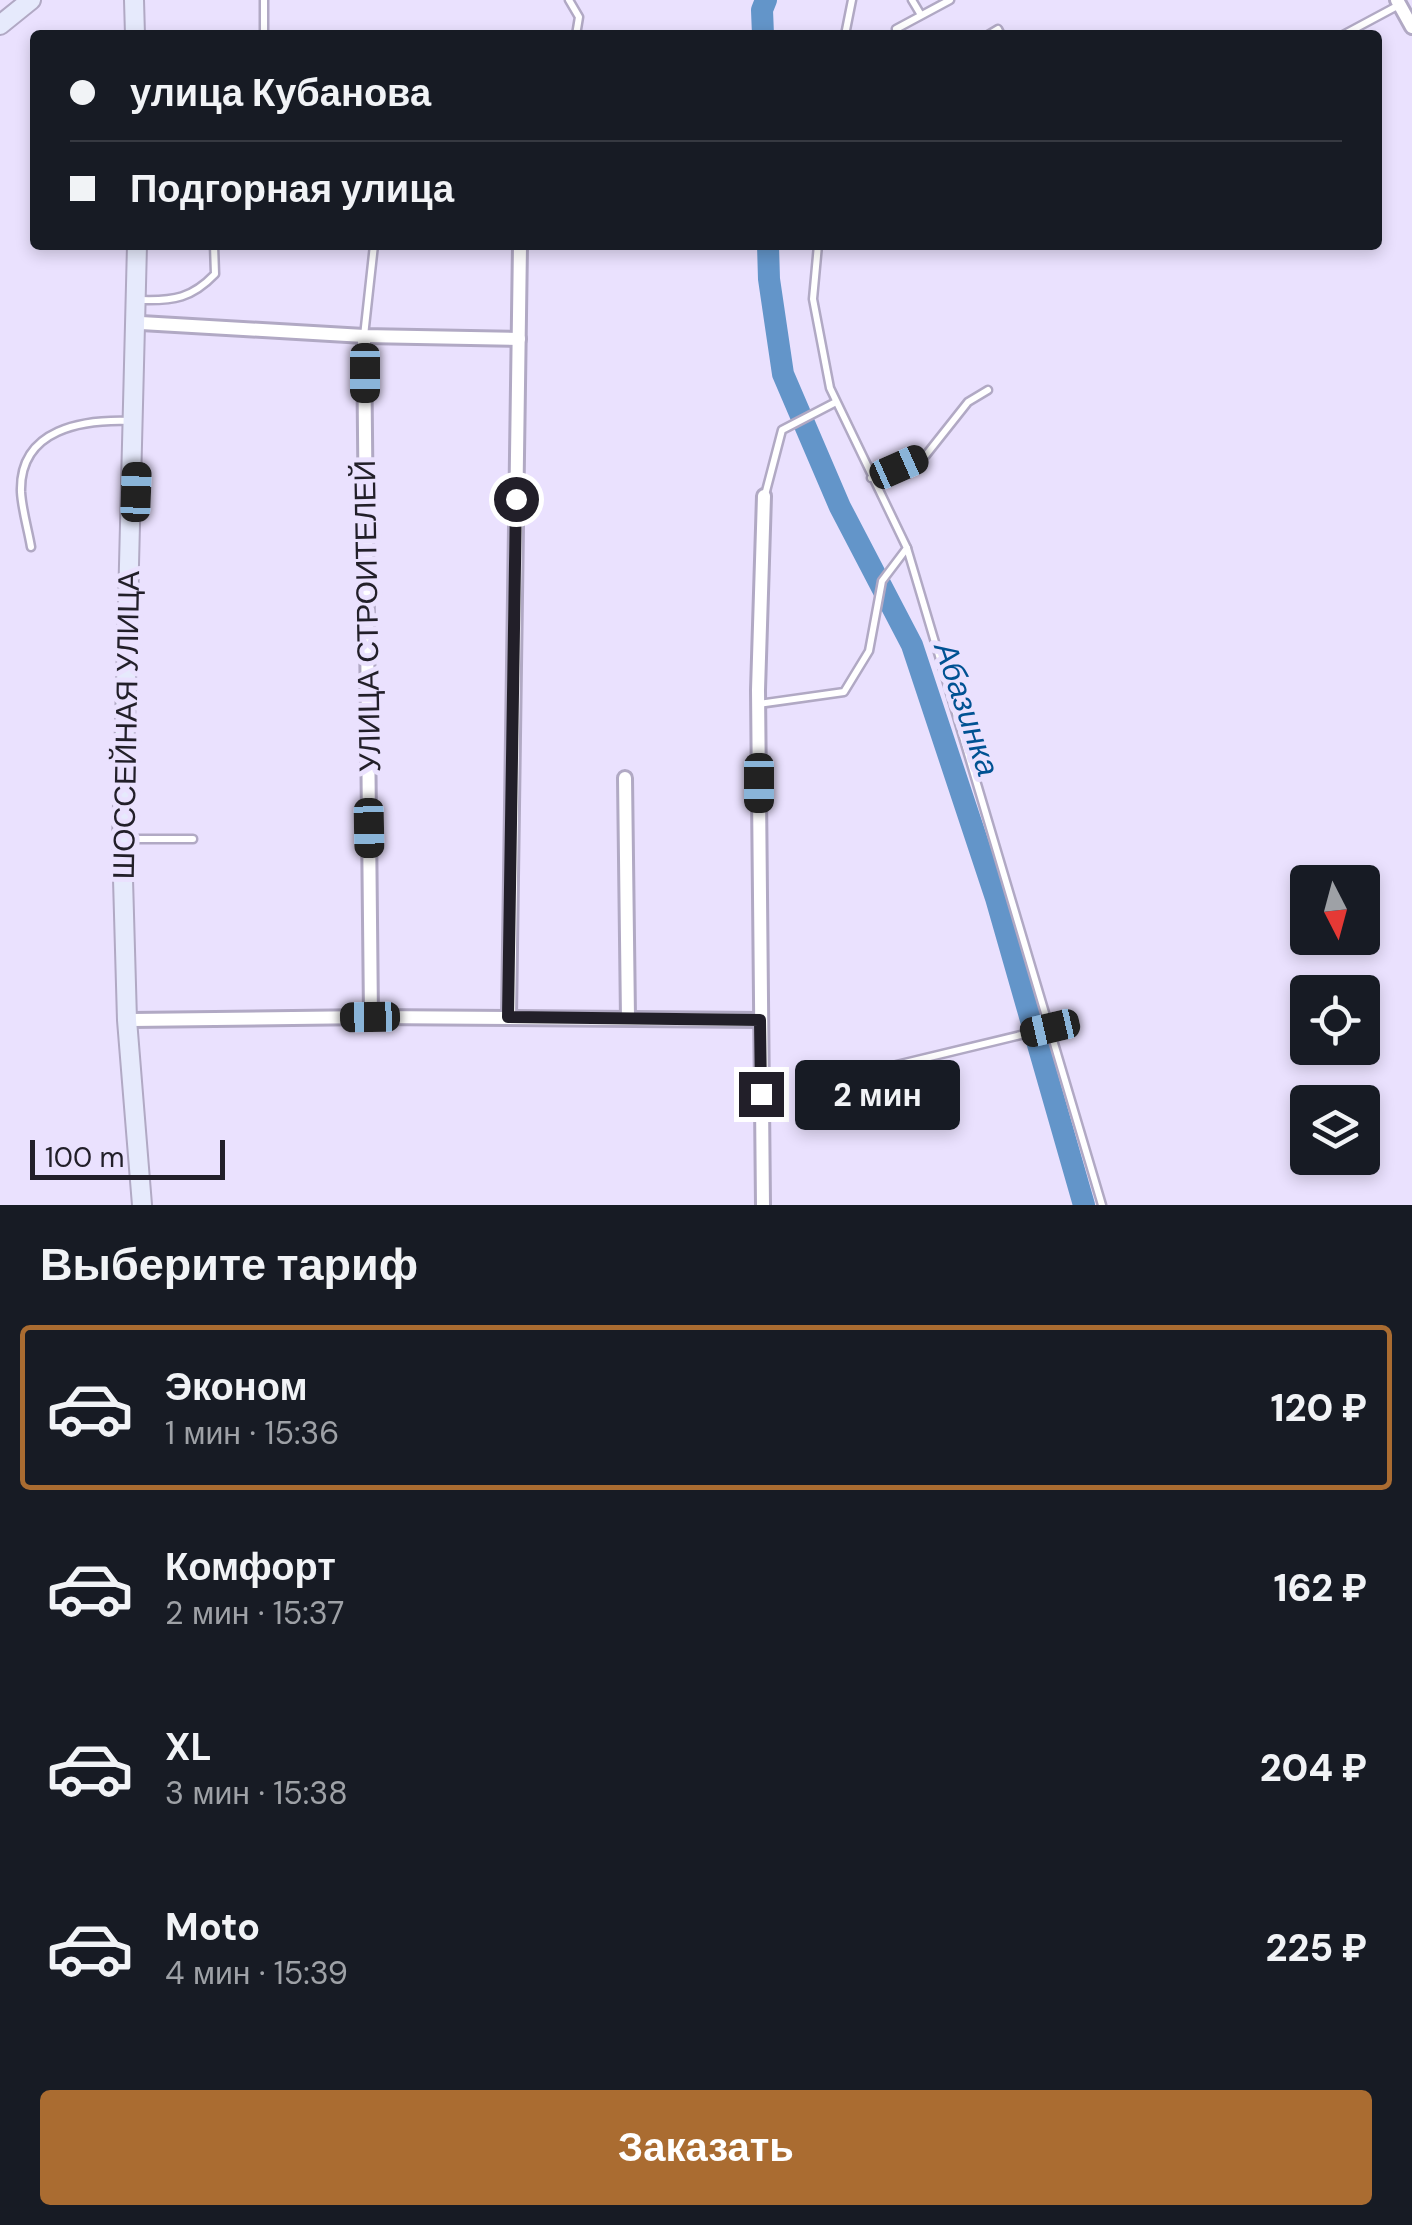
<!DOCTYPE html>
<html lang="ru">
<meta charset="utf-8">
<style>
body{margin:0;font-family:"DM Sans",sans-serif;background:#242831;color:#f1f3f6;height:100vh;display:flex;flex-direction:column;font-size:38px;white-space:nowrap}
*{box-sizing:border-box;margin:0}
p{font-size:32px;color:#9ea1a6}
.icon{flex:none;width:55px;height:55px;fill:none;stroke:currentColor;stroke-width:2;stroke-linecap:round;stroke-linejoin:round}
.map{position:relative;height:1205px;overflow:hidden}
.drawer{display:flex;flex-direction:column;background:#171b24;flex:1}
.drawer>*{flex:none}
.guide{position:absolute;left:30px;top:30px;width:1352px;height:220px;border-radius:10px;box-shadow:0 5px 15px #0003;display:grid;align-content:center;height:220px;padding:0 40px;background:#171b24}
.needle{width:65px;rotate:174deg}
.buttons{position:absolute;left:1290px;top:865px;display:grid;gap:20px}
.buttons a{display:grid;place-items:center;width:90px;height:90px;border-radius:10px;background:#171b24;box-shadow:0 5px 15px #0003;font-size:50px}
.scale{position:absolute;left:30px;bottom:25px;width:195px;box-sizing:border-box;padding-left:10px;border:5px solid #221f29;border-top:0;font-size:28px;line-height:35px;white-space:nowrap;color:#221f29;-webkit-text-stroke:8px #eae1fe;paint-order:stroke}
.end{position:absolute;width:45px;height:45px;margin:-22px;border:12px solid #221f29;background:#fff;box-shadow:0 0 0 5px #fff}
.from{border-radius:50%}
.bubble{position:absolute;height:70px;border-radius:10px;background:#171b24;box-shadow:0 5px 15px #0003;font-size:32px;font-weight:800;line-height:70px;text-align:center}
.car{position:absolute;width:30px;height:60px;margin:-30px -15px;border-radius:12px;box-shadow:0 0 8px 2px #0007;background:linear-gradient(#222 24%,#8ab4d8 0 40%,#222 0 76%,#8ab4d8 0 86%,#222 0)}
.guide b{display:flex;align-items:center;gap:35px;height:95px;font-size:38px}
.guide b+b{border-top:2px solid #363941}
.guide i{width:25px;height:25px;background:#f1f3f6}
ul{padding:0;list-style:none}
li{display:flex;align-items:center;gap:30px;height:165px;margin:0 20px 15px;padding:0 20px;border:5px solid transparent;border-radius:10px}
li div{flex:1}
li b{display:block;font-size:38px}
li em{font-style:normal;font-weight:800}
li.current{border-color:#aa6c31}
li>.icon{width:90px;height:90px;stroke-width:1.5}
h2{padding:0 40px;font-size:45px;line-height:120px}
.cta{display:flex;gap:20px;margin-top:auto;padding:20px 40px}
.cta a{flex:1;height:115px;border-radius:10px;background:#aa6c31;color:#fff;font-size:40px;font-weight:800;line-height:115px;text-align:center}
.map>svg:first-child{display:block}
</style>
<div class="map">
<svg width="1412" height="1205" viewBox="0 0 1412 1205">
<rect width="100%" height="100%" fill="#eae1fe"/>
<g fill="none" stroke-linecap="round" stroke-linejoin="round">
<g stroke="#6395c9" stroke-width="22">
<path d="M763 35 762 10 766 0"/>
<path d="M768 245 769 279 783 374 840 507 912 645 996 898 1084 1205"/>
</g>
<g stroke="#b1a9c4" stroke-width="11">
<g id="lane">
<path d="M264 0V35"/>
<path d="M569 0 579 17 576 35"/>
<path d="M912 0 921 15"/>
<path d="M896 29 950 0"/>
<path d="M845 35 852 0"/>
<path d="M988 35 998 29 1001 35"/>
<path d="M1343 35 1399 5"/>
<path d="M141 300C174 301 192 298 215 274L214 245"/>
<path d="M364 336 374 245"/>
<path d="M871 478 926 455 968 402 988 390"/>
<path d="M765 495 782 430 836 402"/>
<path d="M31 547C28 529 22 510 21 492 19 428 84 419 132 421"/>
<path d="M907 548 1102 1205"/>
<path d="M759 704 844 692 869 651 882 581 907 548 830 388 813 299 818 245"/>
<path d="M127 839H193"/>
<path d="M884 1068 1050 1028"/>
</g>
</g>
<g stroke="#b1a9c4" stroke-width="18">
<g id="street">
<path d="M1397 0 1412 27"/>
<path d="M141 323 364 336 519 339"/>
<path d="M364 336 371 1017"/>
<path d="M625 778 628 1018"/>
<path d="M509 1017 520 245"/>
<path d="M132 1020 371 1017 760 1020"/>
<path d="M763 1205 758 690 764 496"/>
</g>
</g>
<g stroke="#b1a9c4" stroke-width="22">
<g id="secondary">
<path d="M134 0 135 35"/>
<path d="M0 25 31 0"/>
<path d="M137 245 122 844 127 1020 142 1205"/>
</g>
</g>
<use href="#lane" stroke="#fff" stroke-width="6"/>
<use href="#street" stroke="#fff" stroke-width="12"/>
<use href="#secondary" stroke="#e6eafc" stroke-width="18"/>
</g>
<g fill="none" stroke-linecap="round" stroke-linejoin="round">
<path stroke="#221f29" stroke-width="12" d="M516 499 508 1017 760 1020 761 1094"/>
</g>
<g text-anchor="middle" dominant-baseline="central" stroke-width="10" stroke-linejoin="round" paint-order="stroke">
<g font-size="30" fill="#221f29" stroke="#eae1fe">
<text transform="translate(367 616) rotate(-91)">УЛИЦА СТРОИТЕЛЕЙ</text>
<text transform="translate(126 725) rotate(-89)">ШОССЕЙНАЯ УЛИЦА</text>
</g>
<g font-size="32" font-style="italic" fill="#005293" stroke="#eae1fe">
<text transform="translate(967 709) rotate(71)">Абазинка</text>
</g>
</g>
</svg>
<div class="buttons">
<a><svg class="needle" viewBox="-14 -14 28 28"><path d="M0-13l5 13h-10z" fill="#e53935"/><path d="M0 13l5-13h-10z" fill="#9ea1a6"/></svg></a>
<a><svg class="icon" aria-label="locate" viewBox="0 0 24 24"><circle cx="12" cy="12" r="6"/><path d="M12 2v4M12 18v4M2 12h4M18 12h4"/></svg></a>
<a><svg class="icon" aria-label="layers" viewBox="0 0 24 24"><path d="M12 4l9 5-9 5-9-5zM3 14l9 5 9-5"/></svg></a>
</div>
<div class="scale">100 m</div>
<i class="end from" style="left:516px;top:499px"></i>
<i class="end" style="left:761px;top:1094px"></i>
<div class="bubble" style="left:795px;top:1060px;width:165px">2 мин</div>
<i class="car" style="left:365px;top:373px;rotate:180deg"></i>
<i class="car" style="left:899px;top:467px;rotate:66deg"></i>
<i class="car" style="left:136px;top:492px;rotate:2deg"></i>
<i class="car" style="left:759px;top:783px;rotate:180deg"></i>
<i class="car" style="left:369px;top:828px;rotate:179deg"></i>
<i class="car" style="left:370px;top:1017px;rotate:269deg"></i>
<i class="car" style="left:1050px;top:1028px;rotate:257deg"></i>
<div class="guide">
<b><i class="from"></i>улица Кубанова</b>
<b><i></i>Подгорная улица</b>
</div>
</div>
<section class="drawer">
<h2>Выберите тариф</h2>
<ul>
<li class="current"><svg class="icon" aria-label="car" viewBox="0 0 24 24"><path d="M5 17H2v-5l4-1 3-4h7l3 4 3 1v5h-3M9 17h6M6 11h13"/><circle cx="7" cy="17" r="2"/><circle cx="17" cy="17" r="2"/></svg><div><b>Эконом</b><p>1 мин · 15:36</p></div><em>120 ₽</em></li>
<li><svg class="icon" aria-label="car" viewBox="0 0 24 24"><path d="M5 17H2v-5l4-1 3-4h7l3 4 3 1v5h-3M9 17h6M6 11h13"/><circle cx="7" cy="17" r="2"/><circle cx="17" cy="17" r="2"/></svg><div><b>Комфорт</b><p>2 мин · 15:37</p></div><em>162 ₽</em></li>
<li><svg class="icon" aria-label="car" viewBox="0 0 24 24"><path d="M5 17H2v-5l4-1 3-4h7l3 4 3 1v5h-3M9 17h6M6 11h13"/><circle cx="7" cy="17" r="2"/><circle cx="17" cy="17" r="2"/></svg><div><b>XL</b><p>3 мин · 15:38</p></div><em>204 ₽</em></li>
<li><svg class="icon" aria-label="car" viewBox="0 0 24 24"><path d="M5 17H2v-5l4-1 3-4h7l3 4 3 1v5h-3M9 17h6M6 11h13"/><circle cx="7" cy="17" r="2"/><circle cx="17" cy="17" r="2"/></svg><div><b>Moto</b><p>4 мин · 15:39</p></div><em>225 ₽</em></li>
</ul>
<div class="cta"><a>Заказать</a></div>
</section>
